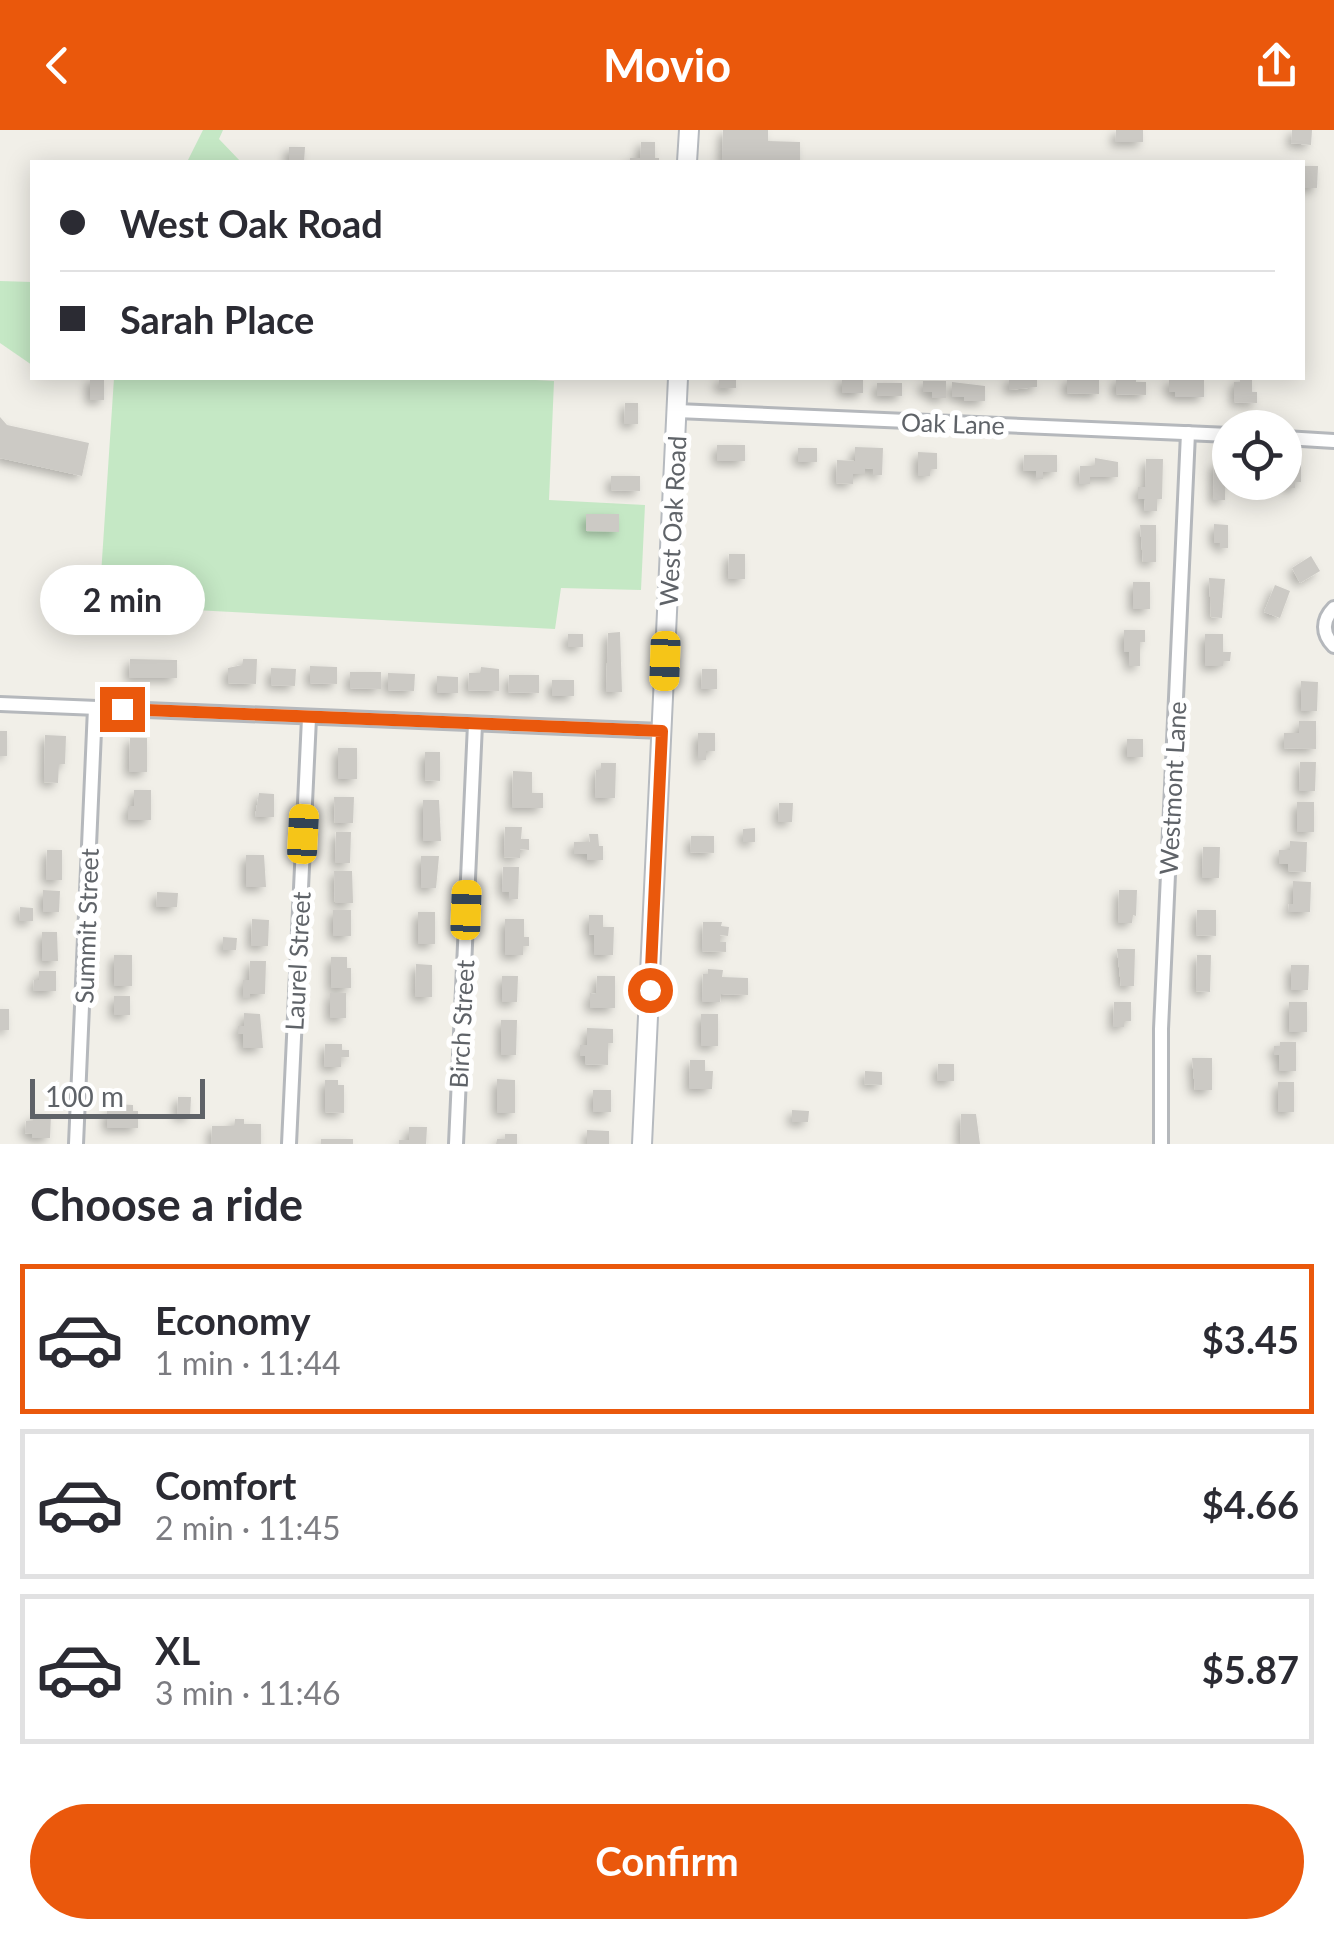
<!DOCTYPE html>
<meta charset="utf-8">
<style>
body{margin:0;font-family:Lato,sans-serif;background:#f7f7f7;color:#2b2b33;height:100vh;display:flex;flex-direction:column;font-size:38px;white-space:nowrap}
*{box-sizing:border-box;margin:0}
p{font-size:32px;color:#7c7c81}
.icon{flex:none;width:55px;height:55px;fill:none;stroke:currentColor;stroke-width:2;stroke-linecap:round;stroke-linejoin:round}
.map{position:relative;height:1014px;overflow:hidden}
.sheet{display:flex;flex-direction:column;background:#fff;flex:1}
.sheet>*{flex:none}
.guide{position:absolute;left:30px;top:30px;width:1275px;height:220px;border-radius:0px;box-shadow:0 5px 25px #0003;display:grid;align-content:center;height:220px;padding:0 30px;background:#fff}
.controls{position:absolute;left:1212px;top:280px;display:grid;gap:20px}
.controls a{display:grid;place-items:center;width:90px;height:90px;border-radius:50%;background:#fff;box-shadow:0 5px 25px #0003;font-size:50px}
.scale{position:absolute;left:30px;bottom:25px;width:175px;box-sizing:border-box;padding-left:10px;border:5px solid #5f6368;border-top:0;font-size:28px;line-height:35px;white-space:nowrap;color:#5f6368;-webkit-text-stroke:8px #fff;paint-order:stroke}
.end{position:absolute;width:45px;height:45px;margin:-22px;border:12px solid #ea580c;background:#fff;box-shadow:0 0 0 5px #fff}
.from{border-radius:50%}
.bubble{position:absolute;height:70px;border-radius:35px;background:#fff;box-shadow:0 5px 25px #0003;font-size:32px;font-weight:700;line-height:70px;text-align:center}
.car{position:absolute;width:30px;height:60px;margin:-30px -15px;border-radius:12px;box-shadow:0 0 8px 2px #0007;background:linear-gradient(#f5c518 24%,#345 0 40%,#f5c518 0 76%,#345 0 86%,#f5c518 0)}
.guide b{display:flex;align-items:center;gap:35px;height:95px;font-size:38px}
.guide b+b{border-top:2px solid #e1e1e2}
.guide i{width:25px;height:25px;background:#2b2b33}
ul{padding:0;list-style:none}
li{display:flex;align-items:center;gap:30px;height:150px;margin:0 20px 15px;padding:0 10px;border:5px solid #e1e1e2;border-radius:0px}
li div{flex:1}
li b{display:block;font-size:38px}
li em{font-style:normal;font-weight:700}
li.on{border-color:#ea580c}
li>.icon{width:90px;height:90px;stroke-width:1.5}
h2{padding:0 30px;font-size:45px;line-height:120px}
.action{display:flex;gap:20px;margin-top:auto;padding:20px 30px}
.action a{flex:1;height:115px;border-radius:60px;background:#ea580c;color:#fff;font-size:40px;font-weight:700;line-height:115px;text-align:center}
header{display:flex;justify-content:space-between;align-items:center;height:130px;padding:0 30px;background:#ea580c;color:#fff;font-size:45px;font-weight:700}
.map>svg:first-child{display:block}
</style>
<header><svg class="icon" aria-label="back" viewBox="0 0 24 24"><path d="M15 5l-7 7 7 7"/></svg>Movio<svg class="icon" aria-label="share" viewBox="0 0 24 24"><path d="M12 15V3M7 8l5-5 5 5M5 13v7h14v-7"/></svg></header>
<div class="map">
<svg width="1334" height="1014" viewBox="0 0 1334 1014">
<defs>
<filter id="shadow"><feDropShadow dx="-4.5" dy="4.5" stdDeviation="5" flood-color="#0004"/></filter>
</defs>
<rect width="100%" height="100%" fill="#f1efe8"/>
<g fill="#c5e8c5">
<path d="M203 0H223L219 9 241 32H187Z"/>
<path d="M0 151 32 152V235L0 213Z"/>
<path d="M114 248H499L554 251 549 370 645 375 641 460 561 458 555 499 99 475Z"/>
</g>
<g fill="#cccac5" filter="url(#shadow)">
<path d="M723 0H768V11L800 12V32H722Z"/>
<path d="M1116 0H1143V12H1115Z"/>
<path d="M1292 0H1312L1311 15 1291 13Z"/>
<path d="M641 12H655V28H659V32H630V28H640Z"/>
<path d="M289 17H305L304 32H289Z"/>
<path d="M1302 36H1318L1317 58H1302Z"/>
<rect x="90" y="248" width="14" height="22"/>
<rect x="719" y="248" width="17" height="10"/>
<rect x="842" y="248" width="21" height="15"/>
<path d="M1009 248H1037V257L1009 260Z"/>
<path d="M1067 248H1099V264L1067 263Z"/>
<path d="M1116 248H1136V252H1146V265L1116 264Z"/>
<path d="M1240 248H1252V262H1257V273L1234 272V252H1240Z"/>
<path d="M1169 250H1204V267H1175V262H1169Z"/>
<path d="M923 251H946V268H932V262H923Z"/>
<path d="M952 252 985 256V271H964V267H952Z"/>
<rect x="877" y="253" width="25" height="13"/>
<path d="M625 273H638V294H624Z"/>
<path d="M0 287 7 295 89 313 82 346 0 328Z"/>
<rect x="717" y="315" width="28" height="16"/>
<path d="M855 317 883 318 882 345H873V339L865 338V344H853V354L836 353 837 330 855 331Z"/>
<rect x="798" y="318" width="19" height="14"/>
<path d="M918 322 937 323V339H930V346H918Z"/>
<path d="M1024 325H1057V342H1043V349H1036V341H1023Z"/>
<path d="M1095 328 1118 332V347H1090V354H1079L1080 336H1095Z"/>
<path d="M1146 329H1163L1162 369H1157V381H1144L1145 369H1138V357H1145Z"/>
<path d="M1214 333H1230V353H1225V370H1213Z"/>
<path d="M1285 335H1301V352H1295V358H1287Z"/>
<path d="M611 346H640V361L611 360Z"/>
<path d="M586 384H619V402L586 401Z"/>
<path d="M1214 394 1228 395V418H1220V413H1214Z"/>
<path d="M1140 395H1156V432H1143Z"/>
<path d="M729 424H745V449H728Z"/>
<path d="M1311 426 1320 441 1300 453 1292 438Z"/>
<path d="M1209 448 1225 449 1222 488 1211 487Z"/>
<rect x="1133" y="452" width="17" height="27"/>
<path d="M1275 455 1290 461 1280 488 1264 482Z"/>
<path d="M1124 500H1145V512H1140V536H1129V522H1124Z"/>
<path d="M620 502 622 562H606L608 503Z"/>
<rect x="568" y="504" width="15" height="13"/>
<path d="M1205 504H1223V522H1231L1230 531H1223V536H1205Z"/>
<path d="M130 529 177 530V548H129Z"/>
<path d="M243 529H257L256 554 228 553V538L242 535Z"/>
<path d="M310 536 337 537V554L310 553Z"/>
<path d="M481 537 499 539V561L468 560 469 543H480Z"/>
<path d="M271 538 296 539 295 556 271 555Z"/>
<path d="M702 539H717V559H701Z"/>
<path d="M350 542H381V559L350 558Z"/>
<path d="M388 543 415 544 414 561 388 560Z"/>
<path d="M509 545H539V563L508 562Z"/>
<path d="M437 546 458 547V563H437Z"/>
<rect x="552" y="550" width="22" height="16"/>
<path d="M1301 551 1318 552 1317 581H1301Z"/>
<path d="M1299 591H1316V619L1284 618V603H1299Z"/>
<rect x="0" y="601" width="7" height="25"/>
<path d="M698 603H715V621H706V630H698Z"/>
<path d="M45 605 66 606 65 634H59L58 653 44 652Z"/>
<path d="M130 608H147V642H129Z"/>
<rect x="1127" y="609" width="16" height="18"/>
<rect x="338" y="618" width="19" height="31"/>
<path d="M425 622H440V651L425 650Z"/>
<path d="M1300 632H1316L1315 661H1299Z"/>
<path d="M601 633H616L615 668H595L596 640H601Z"/>
<path d="M513 641 532 642V663H543V678H512Z"/>
<path d="M134 660H151V690H128V676H134Z"/>
<path d="M259 663 274 664V687H255Z"/>
<path d="M334 667H354L353 693H335Z"/>
<path d="M423 670H439L441 711H423Z"/>
<rect x="1297" y="672" width="17" height="30"/>
<path d="M779 673H793L792 692H778Z"/>
<path d="M505 697H522L521 709H529V720L520 719V728L504 727Z"/>
<path d="M755 698V712H743V699Z"/>
<path d="M336 702H351L350 733H335Z"/>
<path d="M589 704H598L599 716H603V730H587V724H574V712H590Z"/>
<path d="M691 706H714V723L690 722Z"/>
<path d="M1290 711 1307 712 1306 742 1288 741V734H1279V720H1290Z"/>
<path d="M1203 717H1220L1219 748H1202Z"/>
<path d="M47 720H62V750H46Z"/>
<path d="M246 725H264L266 757H246Z"/>
<path d="M421 726H439L436 758H421Z"/>
<path d="M503 737H519L518 769H509V762H502Z"/>
<path d="M334 741H352L353 773H335Z"/>
<path d="M1293 751 1311 752 1310 782H1288L1289 774H1293Z"/>
<path d="M43 760 60 761 59 782H43Z"/>
<path d="M1119 760H1137L1136 786 1133 785 1132 793H1118Z"/>
<path d="M157 762 178 763 177 777H156Z"/>
<path d="M20 777 33 778V791H19Z"/>
<rect x="333" y="780" width="18" height="26"/>
<path d="M1197 780H1216V806L1196 805Z"/>
<rect x="418" y="782" width="17" height="32"/>
<path d="M589 785H603V797H614L613 825H594V805L589 804Z"/>
<path d="M252 789 269 790 268 816H251Z"/>
<path d="M505 789H524V807H529V816H523V825H505Z"/>
<path d="M703 792H722L721 796 729 797 728 806 720 805V812H726V822L702 821Z"/>
<path d="M42 802H57L58 831H42Z"/>
<path d="M223 807 237 808 236 820H223Z"/>
<path d="M1117 819H1135L1134 856H1121Z"/>
<rect x="114" y="825" width="18" height="31"/>
<path d="M1197 825H1211L1210 862 1196 861Z"/>
<path d="M331 827H347V838H351V858H331Z"/>
<path d="M250 831H266L265 864H250V868H243V850H249Z"/>
<path d="M416 834 432 835V867H415Z"/>
<path d="M1291 835H1309L1308 860H1291Z"/>
<path d="M708 839 723 840 722 847 748 848V865L721 864 720 872H702L703 844H708Z"/>
<path d="M39 841H56V861H33L34 850H39Z"/>
<path d="M502 846H518L517 872H502Z"/>
<path d="M597 846H615V878H590V863L596 864Z"/>
<rect x="330" y="863" width="16" height="25"/>
<rect x="114" y="866" width="16" height="19"/>
<path d="M1114 872H1131V891H1124V897H1113Z"/>
<rect x="1289" y="872" width="18" height="30"/>
<rect x="0" y="879" width="9" height="21"/>
<path d="M244 883 260 884 263 918H243V904H238V896H244Z"/>
<rect x="701" y="884" width="17" height="32"/>
<path d="M501 890H517L516 925H501Z"/>
<path d="M587 898 613 899V913H608V935L585 934V926H580V915H587Z"/>
<path d="M1280 912H1296V941H1279V925H1274V916H1280Z"/>
<path d="M325 914H342V920H349V927H341V937H324Z"/>
<path d="M1192 928H1212V960H1195Z"/>
<path d="M690 930H705V941H713L712 959H689Z"/>
<path d="M938 934H954V951H937Z"/>
<path d="M865 941 882 942V955L864 954Z"/>
<path d="M497 949 515 950V983H497Z"/>
<path d="M325 950H338V955H344V983L325 982Z"/>
<rect x="1278" y="952" width="16" height="30"/>
<rect x="593" y="960" width="18" height="22"/>
<path d="M178 967H191L190 987 177 986Z"/>
<path d="M117 974 133 975V981H138V998H107V980L118 981Z"/>
<path d="M792 980 809 981 808 992H792Z"/>
<path d="M961 984H976L980 1014H960Z"/>
<path d="M33 985H51L50 1008H32V1004L25 1003 26 991H33Z"/>
<path d="M235 989H244V994H261V1014H211L212 996H234Z"/>
<path d="M409 997H427L426 1014H399V1010H409Z"/>
<path d="M587 1000 609 1001V1014H587Z"/>
<path d="M505 1004H517V1014H496L497 1009H505Z"/>
<rect x="321" y="1009" width="32" height="5"/>
</g>
<g fill="none" stroke-linecap="round" stroke-linejoin="round">
<g stroke="#b5b8bc" stroke-width="18">
<g id="street">
<path d="M677 281 1230 305"/>
<path d="M1285 308 1334 311"/>
<path d="M1334 478C1322 490 1322 504 1334 516"/>
<path d="M0 574 662 601"/>
<path d="M76 1014 95 578"/>
<path d="M289 1014 309 588"/>
<path d="M456 1014 475 594"/>
<path d="M1161 1014V899L1188 303"/>
</g>
</g>
<g stroke="#b6babf" stroke-width="22">
<g id="secondary">
<path d="M687 32 689 0"/>
<path d="M642 1014 678 248"/>
</g>
</g>
<use href="#street" stroke="#fff" stroke-width="12"/>
<use href="#secondary" stroke="#fff" stroke-width="18"/>
</g>
<g fill="none" stroke-linecap="round" stroke-linejoin="round">
<path stroke="#ea580c" stroke-width="12" d="M122 579 662 601 650 860"/>
</g>
<g text-anchor="middle" dominant-baseline="central" stroke-width="10" stroke-linejoin="round" paint-order="stroke">
<g font-size="25" fill="#5f6368" stroke="#fff">
<text transform="translate(953 293) rotate(2)">Oak Lane</text>
<text transform="translate(672 391) rotate(-87)">West Oak Road</text>
<text transform="translate(1172 658) rotate(-87)">Westmont Lane</text>
<text transform="translate(86 796) rotate(-88)">Summit Street</text>
<text transform="translate(297 831) rotate(-87)">Laurel Street</text>
<text transform="translate(461 894) rotate(-87)">Birch Street</text>
</g>
</g>
</svg>
<div class="controls">
<a><svg class="icon" aria-label="locate" viewBox="0 0 24 24"><circle cx="12" cy="12" r="6"/><path d="M12 2v4M12 18v4M2 12h4M18 12h4"/></svg></a>
</div>
<div class="scale">100 m</div>
<i class="end from" style="left:650px;top:860px"></i>
<i class="end" style="left:122px;top:579px"></i>
<div class="bubble" style="left:40px;top:435px;width:165px">2 min</div>
<i class="car" style="left:665px;top:531px;rotate:182deg"></i>
<i class="car" style="left:303px;top:704px;rotate:3deg"></i>
<i class="car" style="left:466px;top:780px;rotate:2deg"></i>
<div class="guide">
<b><i class="from"></i>West Oak Road</b>
<b><i></i>Sarah Place</b>
</div>
</div>
<section class="sheet">
<h2>Choose a ride</h2>
<ul>
<li class="on"><svg class="icon" aria-label="car" viewBox="0 0 24 24"><path d="M5 17H2v-5l4-1 3-4h7l3 4 3 1v5h-3M9 17h6M6 11h13"/><circle cx="7" cy="17" r="2"/><circle cx="17" cy="17" r="2"/></svg><div><b>Economy</b><p>1 min · 11:44</p></div><em>$3.45</em></li>
<li><svg class="icon" aria-label="car" viewBox="0 0 24 24"><path d="M5 17H2v-5l4-1 3-4h7l3 4 3 1v5h-3M9 17h6M6 11h13"/><circle cx="7" cy="17" r="2"/><circle cx="17" cy="17" r="2"/></svg><div><b>Comfort</b><p>2 min · 11:45</p></div><em>$4.66</em></li>
<li><svg class="icon" aria-label="car" viewBox="0 0 24 24"><path d="M5 17H2v-5l4-1 3-4h7l3 4 3 1v5h-3M9 17h6M6 11h13"/><circle cx="7" cy="17" r="2"/><circle cx="17" cy="17" r="2"/></svg><div><b>XL</b><p>3 min · 11:46</p></div><em>$5.87</em></li>
</ul>
<div class="action"><a>Confirm</a></div>
</section>
